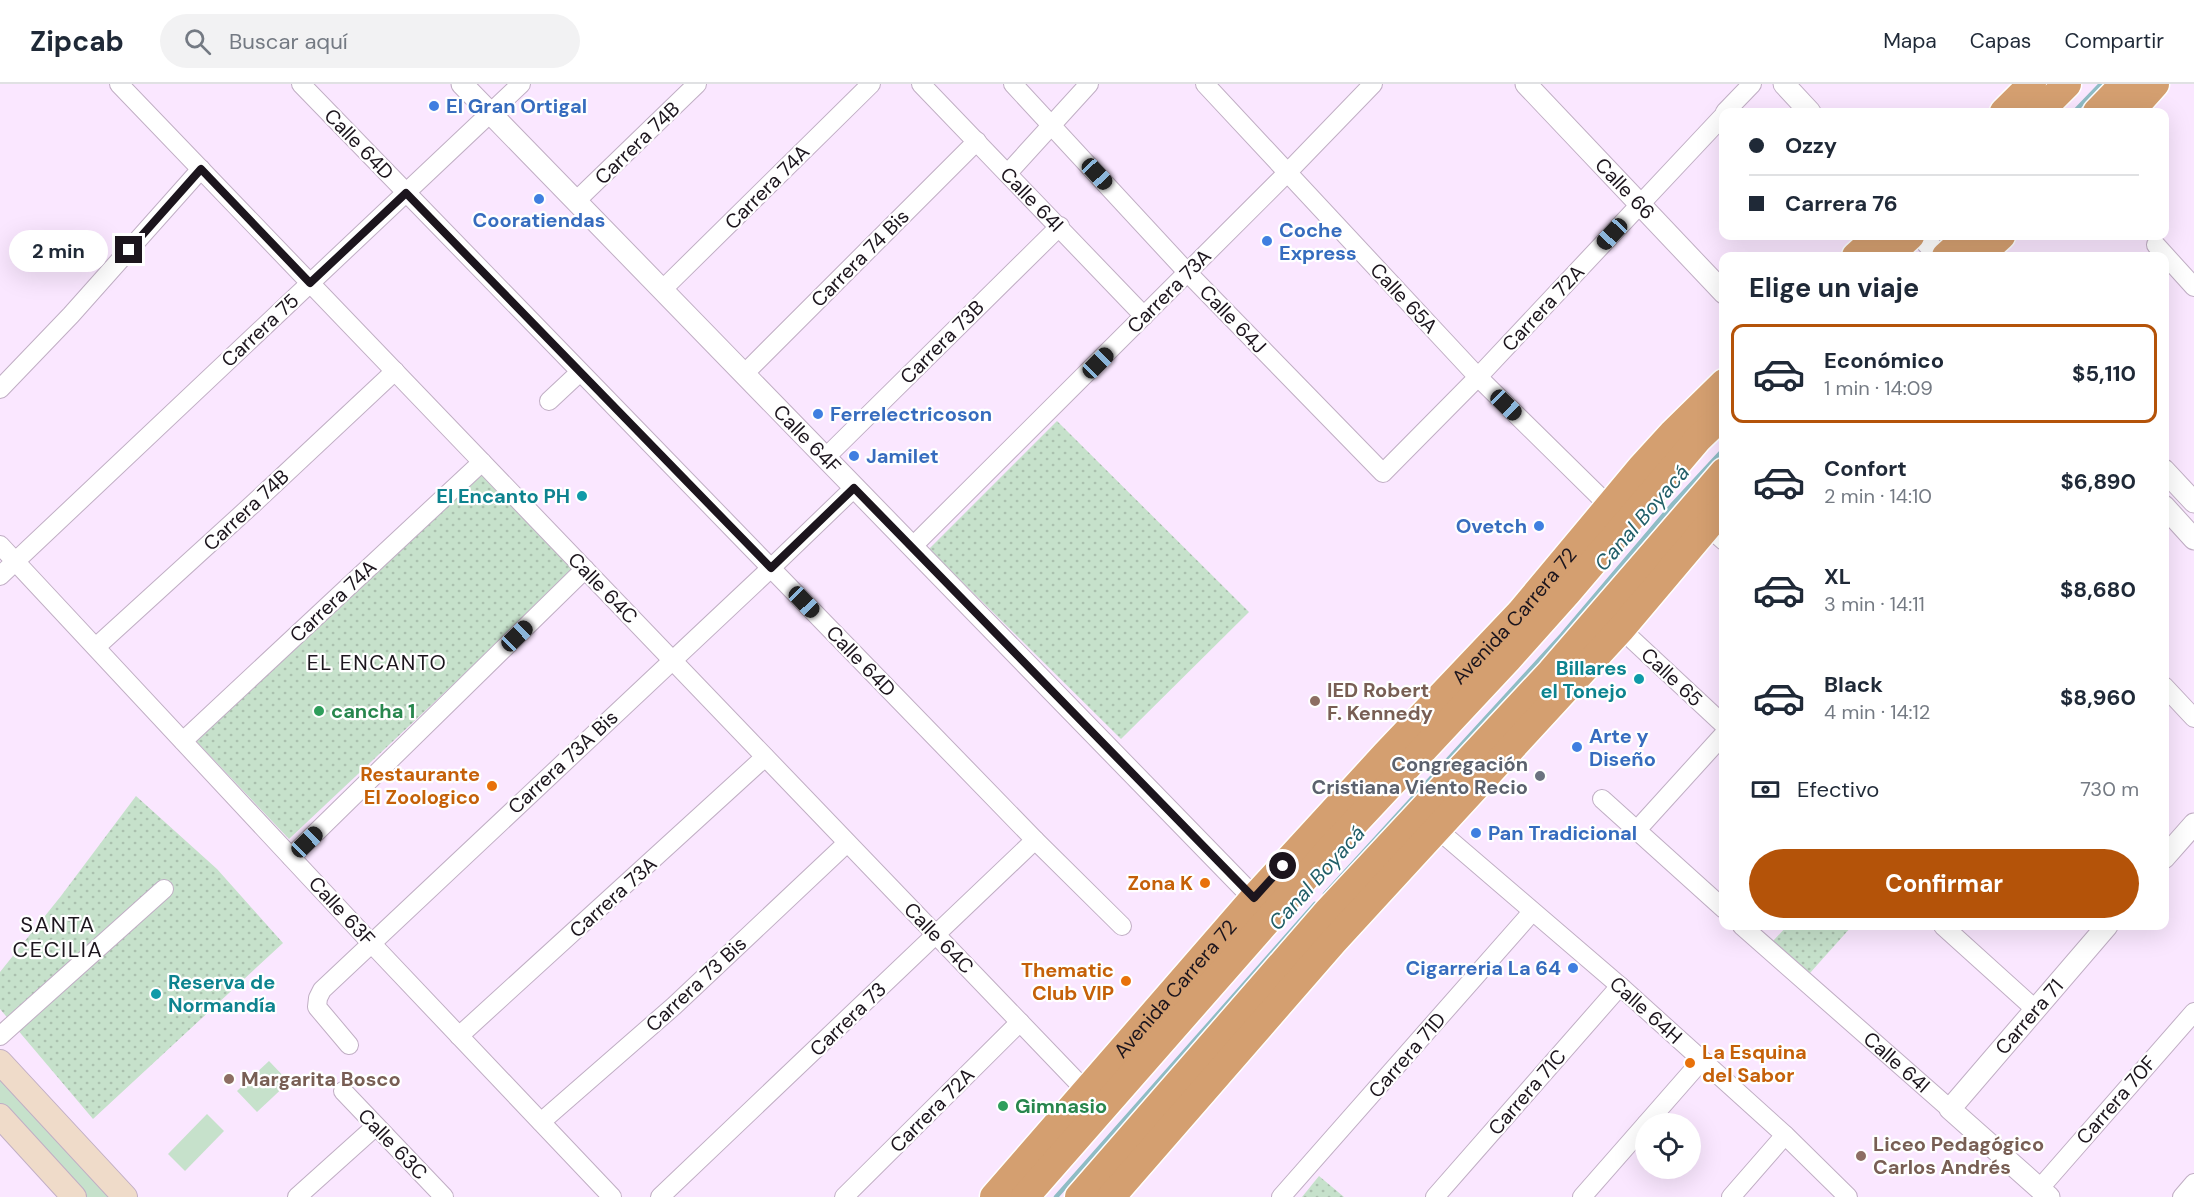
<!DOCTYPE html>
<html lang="es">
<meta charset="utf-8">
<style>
body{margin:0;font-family:"DM Sans",sans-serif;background:#f2f2f3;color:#1f2937;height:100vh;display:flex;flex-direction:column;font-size:22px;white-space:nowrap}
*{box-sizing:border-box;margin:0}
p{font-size:20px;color:#747a83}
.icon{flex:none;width:33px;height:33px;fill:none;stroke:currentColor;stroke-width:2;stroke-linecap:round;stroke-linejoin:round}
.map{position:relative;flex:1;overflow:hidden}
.drawer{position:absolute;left:1719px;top:168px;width:450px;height:678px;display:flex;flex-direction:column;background:#fff;border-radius:12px;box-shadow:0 6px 24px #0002}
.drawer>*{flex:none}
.top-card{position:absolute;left:1719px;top:24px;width:450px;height:132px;border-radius:12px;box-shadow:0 6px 24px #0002;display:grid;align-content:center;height:132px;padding:0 30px;background:#fff}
.tools{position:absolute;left:1635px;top:1029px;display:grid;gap:12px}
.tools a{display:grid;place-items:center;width:66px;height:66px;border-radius:50%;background:#fff;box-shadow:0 6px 24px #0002;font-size:30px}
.end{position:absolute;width:27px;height:27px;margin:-14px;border:8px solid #1c151d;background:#fff;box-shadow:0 0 0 3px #fff}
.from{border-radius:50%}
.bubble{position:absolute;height:42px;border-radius:21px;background:#fff;box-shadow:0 6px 24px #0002;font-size:20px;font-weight:700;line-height:42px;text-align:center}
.car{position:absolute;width:18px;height:36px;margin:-18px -9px;border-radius:8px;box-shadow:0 0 4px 2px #0007;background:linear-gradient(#222 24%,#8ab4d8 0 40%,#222 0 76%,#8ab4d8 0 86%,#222 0)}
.top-card b{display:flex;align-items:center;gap:21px;height:57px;font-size:22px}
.top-card b+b{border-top:2px solid #e0e1e3}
.top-card i{width:15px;height:15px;background:#1f2937}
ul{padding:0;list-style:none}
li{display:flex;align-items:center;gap:18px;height:99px;margin:0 12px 9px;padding:0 18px;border:3px solid transparent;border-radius:12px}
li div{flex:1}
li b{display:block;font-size:22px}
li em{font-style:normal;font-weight:700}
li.current{border-color:#b45309}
li>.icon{width:54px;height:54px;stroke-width:1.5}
h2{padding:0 30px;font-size:27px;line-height:72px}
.pay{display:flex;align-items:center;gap:15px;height:66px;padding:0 30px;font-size:22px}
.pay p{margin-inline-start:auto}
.primary-button{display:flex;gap:12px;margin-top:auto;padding:12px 30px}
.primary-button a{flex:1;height:69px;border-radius:36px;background:#b45309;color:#fff;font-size:24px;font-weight:700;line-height:69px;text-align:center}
header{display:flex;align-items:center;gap:36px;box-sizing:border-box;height:84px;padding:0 30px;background:#fff;border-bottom:2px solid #e0e1e3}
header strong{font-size:28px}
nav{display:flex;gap:33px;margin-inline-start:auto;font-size:21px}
.search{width:420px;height:54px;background:#f2f2f3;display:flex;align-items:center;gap:15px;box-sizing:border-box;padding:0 21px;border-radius:33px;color:#747a83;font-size:22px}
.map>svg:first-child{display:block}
</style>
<header>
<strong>Zipcab</strong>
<div class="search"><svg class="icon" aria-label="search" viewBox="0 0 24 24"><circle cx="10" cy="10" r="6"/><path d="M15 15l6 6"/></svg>Buscar aquí</div>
<nav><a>Mapa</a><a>Capas</a><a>Compartir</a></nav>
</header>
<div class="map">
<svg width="2194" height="1113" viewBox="0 0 2194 1113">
<defs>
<pattern id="park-dots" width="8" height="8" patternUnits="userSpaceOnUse" patternTransform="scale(1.5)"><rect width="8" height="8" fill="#c6e1cb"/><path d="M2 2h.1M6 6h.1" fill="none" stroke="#aac0ae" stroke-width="1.8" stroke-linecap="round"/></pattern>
</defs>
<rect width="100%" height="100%" fill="#fae7ff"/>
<g fill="#c6e1cb">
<path d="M269 977 289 998 257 1028 237 1007Z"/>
<path d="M0 993 111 1113H87L0 1020Z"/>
<path d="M207 1030 224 1047 185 1087 168 1070Z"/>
</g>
<g fill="url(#park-dots)">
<path d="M1057 337 1249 528 1121 655 929 465Z"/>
<path d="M482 386 576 485 289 755 195 656Z"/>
<path d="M136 712 217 785 283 859 93 1035 0 925V888L61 812Z"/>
<path d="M1787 842H1852L1810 889 1773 857Z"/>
<path d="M1319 1092 1344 1113H1302Z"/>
</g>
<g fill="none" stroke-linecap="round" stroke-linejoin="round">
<g stroke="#8fbcc5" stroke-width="4.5">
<path d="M2074 28 2101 0"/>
<path d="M1936 160 1945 152"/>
<path d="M1325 810 1562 551 1673 420 1724 365"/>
<path d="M1056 1113 1315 820"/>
</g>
<g stroke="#c0aec4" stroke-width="20">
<g id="minor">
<path d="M119 0 1087 1008"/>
<path d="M301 0 1035 756 1122 842"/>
<path id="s1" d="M921 0 1144 232"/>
<path d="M1013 0 1187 188 1383 389 1478 293 1724 31"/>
<path d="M1205 0 1478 293 1609 422"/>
<path d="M1725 28 1752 0"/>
<path d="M1008 89 1089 0"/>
<path d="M576 117 697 0"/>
<path d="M2156 161 2194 203"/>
<path d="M662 206 871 0"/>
<path d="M744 290 977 57"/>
<path d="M0 305 71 231 201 85"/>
<path d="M549 317 580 288"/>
<path d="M825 374 1060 142"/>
<path d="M1707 442 1724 457"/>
<path d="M0 461 372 860 612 1113"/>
<path d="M912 463 1287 89 1373 0"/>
<path d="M0 492 521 0"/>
<path d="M1621 545 1724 641"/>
<path d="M96 563 254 419 395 287"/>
<path d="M2164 602 2194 634"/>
<path d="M183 657 482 378"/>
<path d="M1602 715 1724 825"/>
<path d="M1437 745 1620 902 1785 1051 1848 1113"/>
<path d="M1636 747 1724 650"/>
<path d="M291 773 585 485"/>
<path id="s2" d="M1742 842 1950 1025"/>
<path d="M1943 842 2035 925"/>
<path d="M0 952 164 805"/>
<path d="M459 952 765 673"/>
<path d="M349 961 317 923 318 914 322 906 771 484 854 404"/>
<path d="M343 1007 444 1113"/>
<path d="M541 1038 674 922 847 759"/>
<path d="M1646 1040 1702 976"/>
<path d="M2040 1104 2194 928"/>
<path d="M297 1113 376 1042"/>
<path d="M660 1113 1035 756"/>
<path d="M844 1113 1020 938"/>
<path d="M1281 1113 1532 828"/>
<path d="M1435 1113 1620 902"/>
<path d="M1582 1113 1646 1040"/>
<path d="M1731 1113 1785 1051"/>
<path d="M2182 1113 2194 1099"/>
</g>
</g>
<g stroke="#c0aec4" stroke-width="23">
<g id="tertiary">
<path id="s3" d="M462 0 1254 814"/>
<path id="s4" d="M1526 0 1724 209"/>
<path d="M1784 0 1810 28"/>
<path d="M1921 152 1939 172"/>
<path d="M2164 386 2194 418"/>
<path d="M2164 422 2194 455"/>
<path d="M2164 774 2194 740"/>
<path id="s5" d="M2049 1113 1950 1025 2107 842"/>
</g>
</g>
<g stroke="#c0aec4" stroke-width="26">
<g id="secondary">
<path d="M0 978 125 1113"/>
<path d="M0 1032 74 1113"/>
</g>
</g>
<g stroke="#fff" stroke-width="31">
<g id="trunk">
<path d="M2004 28 2032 0"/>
<path d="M2039 28 2067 0"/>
<path d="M2097 28 2124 0"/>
<path d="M2130 28 2155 0"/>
<path d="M1856 172 1878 152"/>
<path d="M1888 172 1910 152"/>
<path d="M1946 172 1968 152"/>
<path d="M1979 172 2001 152"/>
<path id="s6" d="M994 1113 1254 814 1386 670 1520 529 1641 384 1673 349 1724 299"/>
<path d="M1025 1113 1332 763 1508 575 1567 509 1698 355 1724 330"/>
<path d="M1079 1113 1329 826 1551 588 1724 388"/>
<path d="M1111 1113 1333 858 1621 545 1724 423"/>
</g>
</g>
<use href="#minor" stroke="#fff" stroke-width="18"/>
<use href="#tertiary" stroke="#fff" stroke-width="21"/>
<use href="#secondary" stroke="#efdbc9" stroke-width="24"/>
<use href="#trunk" stroke="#d49f70" stroke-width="28"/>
</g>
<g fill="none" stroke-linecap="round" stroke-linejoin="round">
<path stroke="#1c151d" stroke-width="8" d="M129 166 201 85 310 199 406 109 771 484 854 404 1254 814 1283 782"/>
</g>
<g fill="#3f7fe0" stroke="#fff" stroke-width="2">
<circle cx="434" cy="22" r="6"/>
<circle cx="539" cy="115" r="6"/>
<circle cx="1267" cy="157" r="6"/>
<circle cx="818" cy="330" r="6"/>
<circle cx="854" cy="372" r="6"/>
<circle cx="1539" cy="442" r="6"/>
<circle cx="1577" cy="663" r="6"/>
<circle cx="1476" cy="749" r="6"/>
<circle cx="1573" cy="884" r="6"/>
</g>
<g fill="#0f9aa8" stroke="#fff" stroke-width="2">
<circle cx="582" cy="412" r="6"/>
<circle cx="1639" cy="595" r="6"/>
<circle cx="156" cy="910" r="6"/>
</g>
<g fill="#8d6e63" stroke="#fff" stroke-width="2">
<circle cx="1315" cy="617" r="6"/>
<circle cx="229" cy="995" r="6"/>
<circle cx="1861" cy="1072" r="6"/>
</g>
<g fill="#2e9e5b" stroke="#fff" stroke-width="2">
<circle cx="319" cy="627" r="6"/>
<circle cx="1003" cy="1022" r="6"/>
</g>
<circle fill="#6b7280" stroke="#fff" stroke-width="2" cx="1540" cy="692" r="6"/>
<g fill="#e8710a" stroke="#fff" stroke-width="2">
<circle cx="492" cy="702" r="6"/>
<circle cx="1205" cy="799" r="6"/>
<circle cx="1126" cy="897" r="6"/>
<circle cx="1690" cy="979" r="6"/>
</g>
<g text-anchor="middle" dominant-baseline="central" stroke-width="4.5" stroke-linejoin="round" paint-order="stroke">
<g font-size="20" font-weight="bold" fill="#366cbe" stroke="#fff" text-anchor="start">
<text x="446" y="22">El Gran Ortigal</text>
<text x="539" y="136" text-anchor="middle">Cooratiendas</text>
<text x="1279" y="146">Coche<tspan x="1279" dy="23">Express</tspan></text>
<text x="830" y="330">Ferrelectricoson</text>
<text x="866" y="372">Jamilet</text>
<text x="1527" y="442" text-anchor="end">Ovetch</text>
<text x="1589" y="652">Arte y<tspan x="1589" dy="23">Diseño</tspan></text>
<text x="1488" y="749">Pan Tradicional</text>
<text x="1561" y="884" text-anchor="end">Cigarreria La 64</text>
</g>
<g font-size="20" fill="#1c151d" stroke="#fff">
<text transform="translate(637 59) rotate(-44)">Carrera 74B</text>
<text transform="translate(359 60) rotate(46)">Calle 64D</text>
<text transform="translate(767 103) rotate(-45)">Carrera 74A</text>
<text stroke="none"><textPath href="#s4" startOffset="144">Calle 66</textPath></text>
<text stroke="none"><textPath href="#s1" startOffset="160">Calle 64I</textPath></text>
<text transform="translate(860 174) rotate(-45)">Carrera 74 Bis</text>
<text transform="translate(1169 207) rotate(-45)">Carrera 73A</text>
<text transform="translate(1404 214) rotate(47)">Calle 65A</text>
<text transform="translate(1543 224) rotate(-47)">Carrera 72A</text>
<text transform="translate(1233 235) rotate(46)">Calle 64J</text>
<text transform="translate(260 246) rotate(-43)">Carrera 75</text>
<text transform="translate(942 258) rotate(-45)">Carrera 73B</text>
<text stroke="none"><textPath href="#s3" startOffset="495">Calle 64F</textPath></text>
<text transform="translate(246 426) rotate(-43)">Carrera 74B</text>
<text transform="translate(603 504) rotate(46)">Calle 64C</text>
<text transform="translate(333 517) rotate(-43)">Carrera 74A</text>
<text stroke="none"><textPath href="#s6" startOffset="780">Avenida Carrera 72</textPath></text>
<text transform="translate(861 577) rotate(46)">Calle 64D</text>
<text transform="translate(1672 593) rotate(43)">Calle 65</text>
<text transform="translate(563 678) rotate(-43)">Carrera 73A Bis</text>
<text transform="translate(613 813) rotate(-42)">Carrera 73A</text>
<text transform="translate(342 827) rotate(47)">Calle 63F</text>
<text transform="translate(939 854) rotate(46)">Calle 64C</text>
<text transform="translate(696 900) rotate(-43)">Carrera 73 Bis</text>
<text stroke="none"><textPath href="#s6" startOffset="276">Avenida Carrera 72</textPath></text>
<text transform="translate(1646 926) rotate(42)">Calle 64H</text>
<text stroke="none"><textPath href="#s5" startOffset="254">Carrera 71</textPath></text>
<text transform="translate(848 935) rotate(-44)">Carrera 73</text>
<text transform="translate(1407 971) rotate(-49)">Carrera 71D</text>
<text stroke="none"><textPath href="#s2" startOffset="206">Calle 64I</textPath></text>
<text transform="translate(1527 1008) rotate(-49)">Carrera 71C</text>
<text transform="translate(2116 1016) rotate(-49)">Carrera 70F</text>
<text transform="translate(932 1026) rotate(-45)">Carrera 72A</text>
<text transform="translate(393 1060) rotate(46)">Calle 63C</text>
</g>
<g font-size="20" font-weight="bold" fill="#0d838f" stroke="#fff" text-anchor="end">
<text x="570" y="412">El Encanto PH</text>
<text x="1627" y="584">Billares<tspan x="1627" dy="23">el Tonejo</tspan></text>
<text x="168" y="898" text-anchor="start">Reserva de<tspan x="168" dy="23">Normandía</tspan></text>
</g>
<g font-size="20" font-weight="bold" fill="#785e54" stroke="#fff" text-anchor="start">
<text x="1327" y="606">IED Robert<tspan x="1327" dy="23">F. Kennedy</tspan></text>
<text x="241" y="995">Margarita Bosco</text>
<text x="1873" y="1060">Liceo Pedagógico<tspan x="1873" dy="23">Carlos Andrés</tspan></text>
</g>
<g font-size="20" font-weight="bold" fill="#27864d" stroke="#fff" text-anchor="start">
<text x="331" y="627">cancha 1</text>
<text x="1015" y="1022">Gimnasio</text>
</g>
<g font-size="20" font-weight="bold" fill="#5b616d" stroke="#fff" text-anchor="end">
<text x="1528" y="680">Congregación<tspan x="1528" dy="23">Cristiana Viento Recio</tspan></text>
</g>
<g font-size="20" font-weight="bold" fill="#c56008" stroke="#fff" text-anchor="end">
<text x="480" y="690">Restaurante<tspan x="480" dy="23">El Zoologico</tspan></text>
<text x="1193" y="799">Zona K</text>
<text x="1114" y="886">Thematic<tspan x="1114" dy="23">Club VIP</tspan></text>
<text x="1702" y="968" text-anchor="start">La Esquina<tspan x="1702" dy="23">del Sabor</tspan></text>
</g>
<g font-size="21" font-style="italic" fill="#215e68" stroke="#fff">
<text transform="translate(1642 434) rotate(-49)">Canal Boyacá</text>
<text transform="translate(1317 794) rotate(-48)">Canal Boyacá</text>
</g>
<g font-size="21" letter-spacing="1.5" fill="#1c151d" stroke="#fff">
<text x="377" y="579">EL ENCANTO</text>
</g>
<g font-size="22" letter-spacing="1.5" fill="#1c151d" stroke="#fff">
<text x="58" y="840">SANTA<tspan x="58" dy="25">CECILIA</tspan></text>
</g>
</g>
</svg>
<div class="tools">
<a><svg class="icon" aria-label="locate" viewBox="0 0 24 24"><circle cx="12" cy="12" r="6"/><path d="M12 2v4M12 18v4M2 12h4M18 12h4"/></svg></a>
</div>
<i class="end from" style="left:1283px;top:782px"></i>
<i class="end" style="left:129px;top:166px"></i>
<div class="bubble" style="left:9px;top:146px;width:99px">2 min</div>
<i class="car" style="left:1097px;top:90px;rotate:137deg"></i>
<i class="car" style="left:1612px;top:150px;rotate:223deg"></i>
<i class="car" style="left:1098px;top:279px;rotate:45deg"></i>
<i class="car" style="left:1506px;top:321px;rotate:134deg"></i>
<i class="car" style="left:804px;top:518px;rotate:136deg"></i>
<i class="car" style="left:517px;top:552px;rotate:46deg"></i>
<i class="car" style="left:307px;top:758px;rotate:46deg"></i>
<div class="top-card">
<b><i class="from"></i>Ozzy</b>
<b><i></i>Carrera 76</b>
</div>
<section class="drawer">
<h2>Elige un viaje</h2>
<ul>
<li class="current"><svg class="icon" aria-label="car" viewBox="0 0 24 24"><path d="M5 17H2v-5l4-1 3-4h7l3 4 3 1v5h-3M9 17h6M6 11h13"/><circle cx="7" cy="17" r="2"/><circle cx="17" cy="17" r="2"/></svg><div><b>Económico</b><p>1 min · 14:09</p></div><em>$5,110</em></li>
<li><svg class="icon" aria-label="car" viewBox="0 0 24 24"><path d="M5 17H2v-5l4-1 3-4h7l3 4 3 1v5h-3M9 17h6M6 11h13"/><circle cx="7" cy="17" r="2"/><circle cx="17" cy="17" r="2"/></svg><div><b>Confort</b><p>2 min · 14:10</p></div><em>$6,890</em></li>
<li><svg class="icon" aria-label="car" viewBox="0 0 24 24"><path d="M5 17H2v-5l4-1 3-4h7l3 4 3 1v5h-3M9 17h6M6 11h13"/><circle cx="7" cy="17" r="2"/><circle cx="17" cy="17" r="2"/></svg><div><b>XL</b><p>3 min · 14:11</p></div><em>$8,680</em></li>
<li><svg class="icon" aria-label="car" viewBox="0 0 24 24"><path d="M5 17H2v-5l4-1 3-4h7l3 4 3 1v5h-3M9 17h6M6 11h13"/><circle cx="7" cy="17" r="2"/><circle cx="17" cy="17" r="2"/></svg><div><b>Black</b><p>4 min · 14:12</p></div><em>$8,960</em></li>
</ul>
<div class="pay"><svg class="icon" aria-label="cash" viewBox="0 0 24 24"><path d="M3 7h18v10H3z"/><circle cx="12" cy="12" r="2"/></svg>Efectivo<p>730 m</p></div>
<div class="primary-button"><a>Confirmar</a></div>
</section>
</div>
